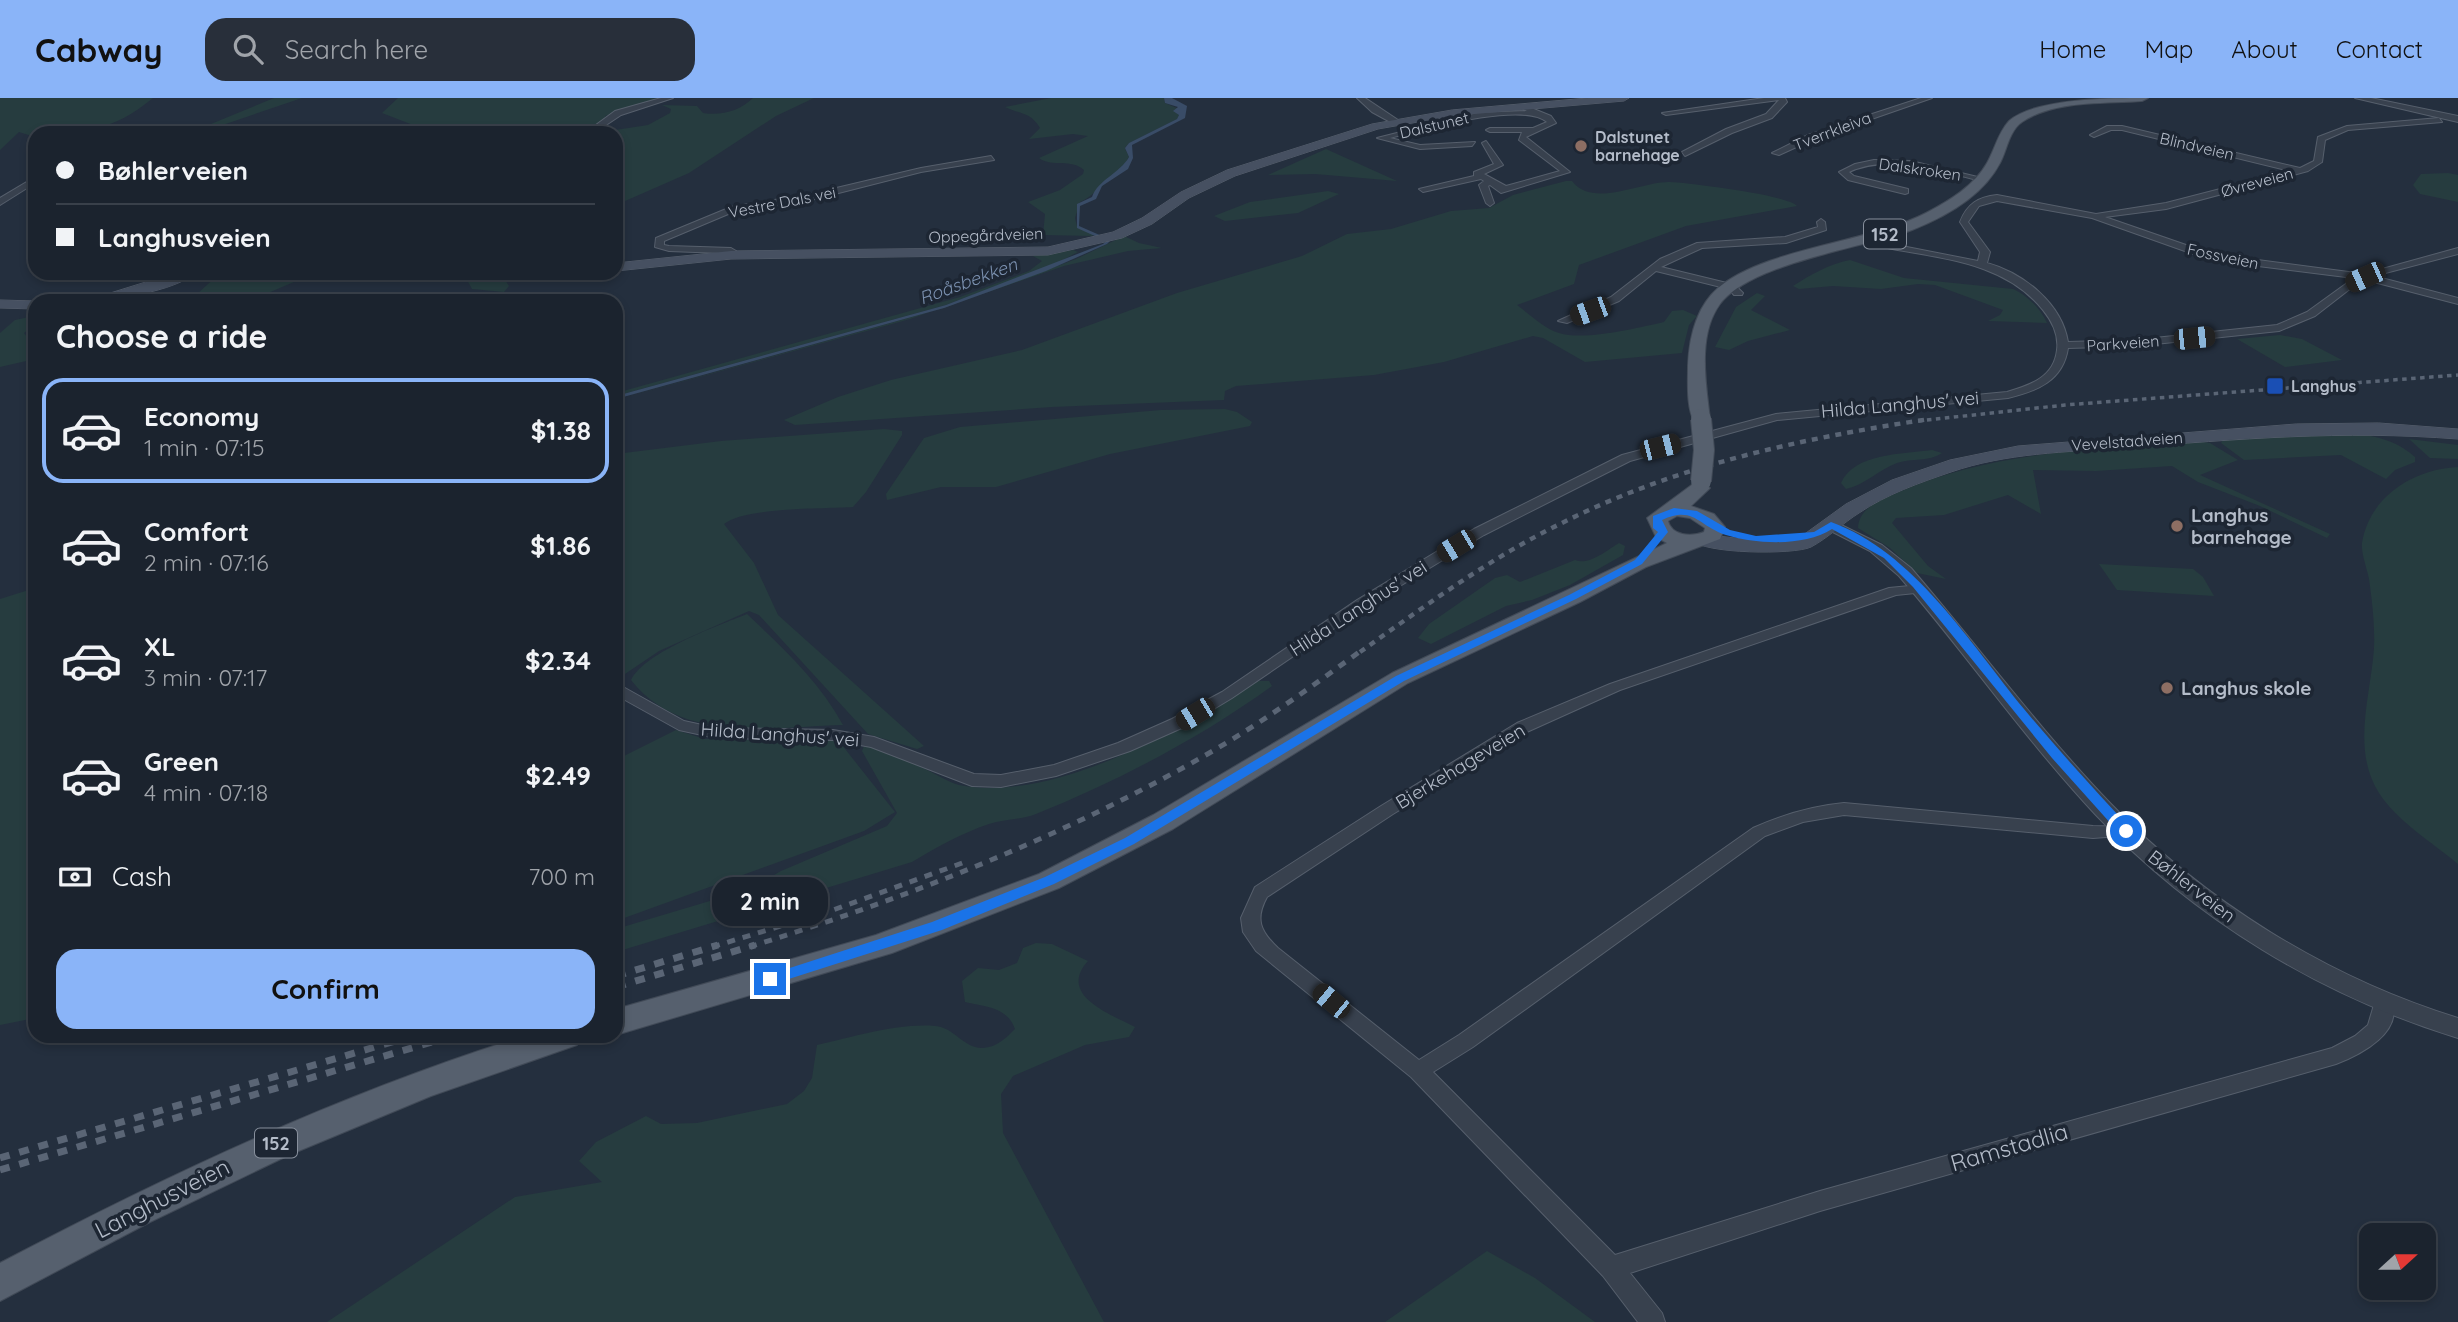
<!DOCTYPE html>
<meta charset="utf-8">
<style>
body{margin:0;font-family:Quicksand,sans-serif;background:#282f3a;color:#f1f3f6;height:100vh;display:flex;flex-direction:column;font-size:26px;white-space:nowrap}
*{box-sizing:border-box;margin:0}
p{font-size:23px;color:#a0a4aa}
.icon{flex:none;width:38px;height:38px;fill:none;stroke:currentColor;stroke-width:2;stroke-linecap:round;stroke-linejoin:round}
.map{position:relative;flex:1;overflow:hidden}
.drawer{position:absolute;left:28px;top:196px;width:595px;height:749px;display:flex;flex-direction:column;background:#1b232e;border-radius:21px;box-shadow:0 4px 10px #0003,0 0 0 2px #39404a}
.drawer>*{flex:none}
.hud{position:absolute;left:28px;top:28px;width:595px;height:154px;border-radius:21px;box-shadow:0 4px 10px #0003,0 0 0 2px #39404a;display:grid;align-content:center;height:154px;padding:0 28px;background:#1b232e}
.needle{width:46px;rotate:69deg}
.controls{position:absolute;left:2359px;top:1125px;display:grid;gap:14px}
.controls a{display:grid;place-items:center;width:77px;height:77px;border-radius:14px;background:#1b232e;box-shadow:0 4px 10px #0003,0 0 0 2px #39404a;font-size:35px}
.end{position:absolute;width:32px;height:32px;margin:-16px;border:9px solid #1a73e8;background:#fff;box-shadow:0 0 0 4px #fff}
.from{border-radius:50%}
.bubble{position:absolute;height:49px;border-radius:21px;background:#1b232e;box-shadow:0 4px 10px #0003,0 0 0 2px #39404a;font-size:23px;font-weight:700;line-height:49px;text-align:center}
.car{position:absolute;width:21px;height:42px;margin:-21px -10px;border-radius:9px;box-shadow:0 0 5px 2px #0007;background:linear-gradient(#222 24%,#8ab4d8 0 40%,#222 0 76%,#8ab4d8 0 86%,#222 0)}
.hud b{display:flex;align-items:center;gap:24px;height:66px;font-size:26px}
.hud b+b{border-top:2px solid #39404a}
.hud i{width:18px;height:18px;background:#f1f3f6}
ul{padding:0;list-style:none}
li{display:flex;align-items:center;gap:21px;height:105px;margin:0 14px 10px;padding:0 14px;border:4px solid transparent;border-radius:21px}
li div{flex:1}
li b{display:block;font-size:26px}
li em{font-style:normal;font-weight:700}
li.selected{border-color:#8ab4f8}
li>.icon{width:63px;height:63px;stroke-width:1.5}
h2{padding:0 28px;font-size:32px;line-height:84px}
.pay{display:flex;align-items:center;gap:18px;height:77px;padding:0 28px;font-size:26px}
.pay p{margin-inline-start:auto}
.cta{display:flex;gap:14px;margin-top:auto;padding:14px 28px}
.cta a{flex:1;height:80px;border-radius:21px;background:#8ab4f8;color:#111;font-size:28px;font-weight:700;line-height:80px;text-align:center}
header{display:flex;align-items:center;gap:42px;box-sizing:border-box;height:98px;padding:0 35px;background:#8ab4f8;color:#111}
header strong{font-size:33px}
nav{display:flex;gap:38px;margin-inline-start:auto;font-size:24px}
.search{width:490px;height:63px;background:#282f3a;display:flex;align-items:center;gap:18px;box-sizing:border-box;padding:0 24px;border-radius:21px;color:#a0a4aa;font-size:26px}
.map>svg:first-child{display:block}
</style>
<header>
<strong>Cabway</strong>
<div class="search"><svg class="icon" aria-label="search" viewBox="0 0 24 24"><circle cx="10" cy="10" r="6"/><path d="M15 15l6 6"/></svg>Search here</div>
<nav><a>Home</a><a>Map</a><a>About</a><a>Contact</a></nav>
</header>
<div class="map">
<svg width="2458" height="1224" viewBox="0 0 2458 1224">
<rect width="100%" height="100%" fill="#242f3e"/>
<g fill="#263c3f">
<path d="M0 0H153C113 33 85 35 35 35V39L19 34 0 52Z"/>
<path d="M274 0H302L199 35H189Z"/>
<path d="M398 0H665L605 18 606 21 586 35H419L413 27 382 15Z"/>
<path d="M753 0H814L776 18 689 75 616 107V51L619 48 616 35H596L648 27 670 15 671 11 662 7 697 8 703 15C722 18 739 13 753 0Z"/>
<path d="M1051 0H1164L1165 5 1179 11 1174 13 1179 17 1177 21 1129 45 1125 50 1129 59C1123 71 1091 100 1080 104L1075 120 1077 128 1094 136 1092 138 1043 137 1045 116 1028 104 1060 92 1083 76 1084 72C1071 60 1053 70 1039 60L1088 38 1073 36 1029 41 1040 30C1031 14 1019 16 1005 9Z"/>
<path d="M1326 51 1397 83 1315 76 1268 77Z"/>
<path d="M2448 75 2458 77V104L2420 96 2413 87 2421 76Z"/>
<path d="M1566 83H1572C1593 111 1642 83 1670 84 1690 85 1788 97 1797 108L1686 128 1579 167 1574 186 1517 207C1528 215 1545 231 1559 235 1585 243 1637 230 1664 224L1672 213 1683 212 1697 218 1689 227 1682 255 1585 264 1543 240 1533 238 1444 264 1374 277 1236 288 1225 293 1224 302 1052 309 795 327 784 322 838 299 891 282 1022 252 1177 195 1302 158 1347 136 1391 131 1451 113 1489 110 1513 97Z"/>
<path d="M1328 93 1339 96 1298 115 1225 123 1214 118 1250 104Z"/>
<path d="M1124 138 1139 145 1162 150 1128 153 1064 168 910 221 616 302 944 210 1076 161Z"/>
<path d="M1073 152 1078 154 1051 168 946 207 616 298V295L960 199 1029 173 1042 163 1033 158Z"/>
<path d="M1850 162 1904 180 2013 191C2027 197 2041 211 2047 225L1988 223 2000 217 2003 212 1935 187 1918 186 1881 191 1833 188 1799 191 1793 188C1810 177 1829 166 1850 162Z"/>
<path d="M220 175H315L249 203H182L196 197Z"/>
<path d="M472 178 503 179 509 188 504 194 472 191 466 180Z"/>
<path d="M1757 195 1765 198 1751 212 1790 232 1748 243 1729 252 1715 249 1736 209Z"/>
<path d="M29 219 35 221V226L24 235 28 240 35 239V261L0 269V235L15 222Z"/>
<path d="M2280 237 2302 241 2342 262 2285 269 2237 241Z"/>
<path d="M1225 311 1237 314 1252 324 1250 328 1110 356 996 389H941L887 402 886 396 924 340 960 329 1161 312Z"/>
<path d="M884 331 902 333V337L866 394 853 409C823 411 744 409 724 426L754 465 778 517 924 648 917 651 868 636 759 517 749 513 659 553 625 576H616V356L721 343Z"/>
<path d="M2309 334C2348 336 2385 332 2415 359V364L2395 372 2386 381 2341 357 2244 362 2221 345 2223 342Z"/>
<path d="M2409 341 2458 347V361L2430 360Z"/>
<path d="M2197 343 2210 345 2238 362 2200 377 2330 436 2327 440 2260 408 2198 384 2172 368 2096 373 2033 372 2041 416 2008 397 1944 417 1896 420 1892 425 1928 468 1946 481 1917 475 1890 450 1858 430C1859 409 1881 402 1899 394 1993 353 2096 351 2197 343Z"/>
<path d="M1932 352 1942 355C1929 364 1912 360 1897 365 1878 372 1865 387 1846 391L1841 385C1854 355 1903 356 1932 352Z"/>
<path d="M2458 369V766C2433 745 2397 723 2379 695 2351 651 2371 597 2374 550 2375 528 2372 502 2369 481 2367 470 2361 456 2362 445 2370 397 2415 371 2458 369Z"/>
<path d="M1619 445 1625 448 1623 457 1570 487 1532 502 1506 508 1431 546 1418 540 1429 526 1495 480 1507 477 1520 484 1575 462C1589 468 1607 452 1619 445Z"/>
<path d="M2099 466 2193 471 2203 479 2214 498 2117 492Z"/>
<path d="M35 490V920L0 927V501Z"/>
<path d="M747 516C783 550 819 583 843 627 771 629 681 646 631 582 645 554 717 528 747 516Z"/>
<path d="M1259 583H1269L1272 588C1200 640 1118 683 1036 716 1021 722 1004 721 989 726 962 735 937 749 912 764L616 854V831L750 791 781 773 887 728 897 715 862 653 865 646C885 654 905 662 925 671 936 676 948 684 959 687 1050 705 1174 636 1247 587Z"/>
<path d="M676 632 705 641 838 642 895 714 864 733 616 823V662Z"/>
<path d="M1036 845 1052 846 1088 863C1057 897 1110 916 1135 929L1129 939 1085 947 1013 978 1001 996 1003 1035 1104 1224H327L515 1099 602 1084 579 1063 596 1044 646 1018 661 1026 697 1025 787 1006 804 993 812 980 817 947C854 939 897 925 935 928 954 929 964 951 983 950 997 949 1006 940 1015 931 1007 909 986 909 965 904L962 883 978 870 999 872 1017 865 1023 850Z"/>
<path d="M1487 1153 1535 1180 1595 1224H1385Z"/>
</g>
<path fill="#394c67" d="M1164 0H1172L1187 8 1185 20 1132 47 1133 60 1128 71 1102 88 1096 101 1080 108 1079 128 1111 142 1107 146 1046 173 944 210 616 301V298L946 207 1103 146 1106 143 1077 130V106L1092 99C1098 82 1120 75 1129 59L1125 50 1129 45 1177 21 1179 17 1173 13 1178 9 1165 5Z"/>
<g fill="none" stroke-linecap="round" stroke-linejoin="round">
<g stroke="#565f6c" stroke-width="2">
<g id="minor">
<path d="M661 0H673L621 17 594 35H585L615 13Z"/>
<path d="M1357 0H1365L1401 24 1394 26 1372 14Z"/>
<path d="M1764 0H1785L1787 4 1772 20 1732 35 1685 58 1682 54 1726 31 1766 16 1779 2 1666 17 1662 15Z"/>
<path d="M1921 0H1932L1814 41 1779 57 1772 55 1808 37Z"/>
<path d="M1524 7 1551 18 1556 25 1526 39 1570 74 1501 95 1490 87 1488 88 1494 105 1490 108 1486 105 1479 87 1484 83 1481 81 1423 94 1419 91 1474 78V74L1494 66 1482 45 1486 43 1503 67 1484 76 1506 88 1560 73 1519 42 1522 34H1490L1486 32 1490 30H1533L1547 24C1522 3 1422 32 1390 40L1420 47 1475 44 1472 48 1420 51 1377 40 1477 15 1527 13 1520 9Z"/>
<path d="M2439 20 2442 24 2348 32 2325 42 2322 64 2308 73 2166 111 2105 119 2212 156 2364 176 2458 150V156L2374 178 2458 200V206L2366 182 2355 187 2315 218 2279 233 2136 248 2068 250C2063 283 2037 293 2008 300L1777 322 1630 363 1484 437 1367 508 1232 600 1184 629 1130 653 1056 678 1001 689 972 688 871 649 833 642 716 640 679 632 616 597V585L684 623 716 630 833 632 874 639 974 676 1001 677 1054 667 1118 645 1172 621 1222 594 1357 502 1474 431 1622 357 1776 316 2007 294C2031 287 2054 279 2057 252 2059 237 2052 223 2043 212 1999 157 1924 161 1861 144V140L1978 163 1980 154 1960 124C1967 106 1978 99 1997 97L2096 116 2166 105 2290 73 2122 32H2111L2094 39 2090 37 2107 28H2122L2300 70 2314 63 2318 39 2347 28ZM1997 103 2092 120 2210 162 2354 180 2307 214 2277 227 2136 242 2068 244C2062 205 2023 175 1987 165L1990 154 1968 124 1979 108Z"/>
<path d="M991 58 994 62 921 74 811 102 733 114 664 143V147L669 148 731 150 736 153 734 159H728L726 155H722L669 153 655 149 656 140 731 109 811 96 921 70Z"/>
<path d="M1874 62 1911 63 1986 81 1982 83C1940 74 1890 55 1849 74L1854 78 1908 91V95L1905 96 1848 82 1839 74 1855 66Z"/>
<path d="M35 79V85L0 107V100Z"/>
<path d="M1821 121 1825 124 1826 132 1786 145 1702 150 1661 169 1735 187 1743 195 1742 197H1734L1729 191 1656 173 1619 203 1567 225 1558 223 1611 199 1660 161 1697 145 1785 139 1818 129 1817 124Z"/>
<path d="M1920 487 1927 491 1925 494 1896 497 1620 592 1529 633 1393 716 1267 799C1255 821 1260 833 1278 850L1419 962 1459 937 1753 730C1782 717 1812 708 1844 705L2093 728 2132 729 2135 733 2132 737 2093 740 1844 717 1803 724 1765 738 1473 949 1433 974 1615 1157 1820 1093 2332 950 2355 938 2368 927 2376 900 2383 898 2390 900C2407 933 2360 957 2336 966L1820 1113 1630 1175 1662 1215 1665 1224H1638L1603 1178 1411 979 1256 853 1243 834 1241 820 1255 789 1381 708 1517 625 1610 586 1889 490Z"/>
</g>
</g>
<g stroke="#565f6c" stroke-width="2">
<g id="tertiary">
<path d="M2355 0H2371L2458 18V24Z"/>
<path d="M1831 422 1882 447 1911 470C1978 548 2039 631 2110 705 2204 803 2328 880 2458 920V940C2321 898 2194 821 2095 716 2025 641 1966 556 1899 478L1870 453 1825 430 1823 427Z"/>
</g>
</g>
<g stroke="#565f6c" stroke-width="1">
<g id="secondary">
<path d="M1588 0H1629L1624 3 1452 18 1378 31 1235 78 1189 100 1152 126 1122 140 1048 157 731 161 616 173V165L731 153 1048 149 1113 134 1142 120 1181 94 1227 72 1372 26 1452 12Z"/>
<path d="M175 175H195C176 193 111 203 85 203Z"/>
<path d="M489 175H552L545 179H496Z"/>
<path d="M0 202 35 203H36L35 211 0 210Z"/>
<path d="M2379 325 2458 331V341C2342 332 2239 341 2124 350 2066 354 2006 355 1951 374 1919 385 1887 396 1859 415 1843 425 1828 440 1811 449 1794 457 1703 456 1692 442L1702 436 1759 443 1799 440 1846 406 1892 382 1950 362 2018 348 2296 326Z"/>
</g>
</g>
<g stroke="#414a57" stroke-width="2">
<g id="primary">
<path d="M2148 0 2142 3C2105 6 2054 2 2022 24 2009 33 2007 52 2000 65 1983 98 1945 119 1912 132 1863 150 1751 165 1720 206 1697 237 1706 286 1710 321L1701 326 1695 325C1686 311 1688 284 1688 268 1689 241 1696 209 1718 190 1765 150 1868 145 1926 115 1949 103 1974 88 1987 65 1995 51 1998 35 2009 23 2035 0 2112 0 2148 0Z"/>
<path d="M1700 384 1710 390 1691 408 1714 416 1725 429 1720 441 1646 469 1580 504 1408 585 1173 731 1059 790 892 855 616 937V911L876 837 1039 776 1153 717 1392 575 1667 445 1656 439 1647 420 1693 386ZM1677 418 1690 420 1705 430 1704 434C1691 439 1672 438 1668 423Z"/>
<path d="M524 938H582L577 947 431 998 289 1057 150 1124 0 1203V1165C169 1076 342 995 524 938Z"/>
</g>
</g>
<use href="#minor" fill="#38414e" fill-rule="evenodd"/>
<use href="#tertiary" fill="#38414e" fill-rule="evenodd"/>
<use href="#secondary" fill="#465061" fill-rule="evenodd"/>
<use href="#primary" fill="#56606e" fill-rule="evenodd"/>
<path stroke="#5a6575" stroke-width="3.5" stroke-dasharray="4.5 4.5" stroke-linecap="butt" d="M1918 323 2065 307 2458 277"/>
<path stroke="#5a6575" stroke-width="4.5" stroke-dasharray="6 6" stroke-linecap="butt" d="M1360 554C1425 508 1490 460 1562 425 1677 367 1803 340 1930 321"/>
<g stroke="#5a6575" stroke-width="5" stroke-dasharray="8 8" stroke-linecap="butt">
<path d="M712 849 833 812 965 764"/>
<path d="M749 849C907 800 1060 740 1204 658 1259 627 1311 589 1362 552"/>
</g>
<g stroke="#5a6575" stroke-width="7" stroke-dasharray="10 10" stroke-linecap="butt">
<path d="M616 878 718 847"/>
<path d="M616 889 755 847"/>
<path d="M0 1060 412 938"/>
<path d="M0 1072 452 938"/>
</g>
<g stroke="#414a57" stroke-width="22" stroke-linecap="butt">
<path id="primary-bridge" d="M1701 383 1704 352 1701 321"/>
</g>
<use href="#primary-bridge" stroke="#56606e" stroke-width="20"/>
</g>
<path fill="#1a73e8" d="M1674 410 1697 413 1730 432 1756 438 1814 434 1831 424C1913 453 1971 546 2024 611 2058 652 2094 691 2130 730V737H2121L2052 660 1913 489 1884 460 1832 431C1804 449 1756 446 1726 437 1698 428 1694 407 1662 422L1668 434 1642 466 1576 501 1404 583 1134 746 1054 786 942 832 770 887 765 885V878L932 824 1045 779 1125 740 1396 578 1569 497 1635 462 1658 434 1653 430V418Z"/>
<g fill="#8d6e63" stroke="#1d2633" stroke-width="2.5">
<circle cx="1581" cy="48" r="7"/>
<circle cx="2177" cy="428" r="7"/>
<circle cx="2167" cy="590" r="7"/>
</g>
<rect fill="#1a4fb4" stroke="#1d2633" stroke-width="2.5" x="2266" y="279" width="18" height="18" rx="3.5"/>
<g text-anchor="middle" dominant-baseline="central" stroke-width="7" stroke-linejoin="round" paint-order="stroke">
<g font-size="16" fill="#b4bcc9" stroke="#1d2633">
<text transform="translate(1434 27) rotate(-13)">Dalstunet</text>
<text transform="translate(1832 33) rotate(-21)">Tverrkleiva</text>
<text transform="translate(2197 48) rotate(13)">Blindveien</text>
<text transform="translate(1920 71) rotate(8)">Dalskroken</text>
<text transform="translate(2257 84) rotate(-15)">Øvreveien</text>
<text transform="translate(782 104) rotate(-11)">Vestre Dals vei</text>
<text transform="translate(986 137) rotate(-2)">Oppegårdveien</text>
<text transform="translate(2223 158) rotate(12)">Fossveien</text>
<text transform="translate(2123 245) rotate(-4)">Parkveien</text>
<text transform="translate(2127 343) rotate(-4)">Vevelstadveien</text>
</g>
<g font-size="16" font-weight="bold" fill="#b4bcc9" stroke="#1d2633" text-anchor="start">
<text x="1595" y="39">Dalstunet<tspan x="1595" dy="18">barnehage</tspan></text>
<text x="2291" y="288">Langhus</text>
</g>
<g fill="#1d2633" stroke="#878f9c" stroke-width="2">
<rect x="1864" y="121.5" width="42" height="29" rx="5"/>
<rect x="255" y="1030.5" width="42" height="29" rx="5"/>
</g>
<g font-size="18" font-weight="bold" fill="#b4bcc9">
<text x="1885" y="136">152</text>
<text x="276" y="1045">152</text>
</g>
<g font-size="18" font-style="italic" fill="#7c92b1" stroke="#1d2633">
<text transform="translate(968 183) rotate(-20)">Roåsbekken</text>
</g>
<g font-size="19" fill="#b4bcc9" stroke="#1d2633">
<text transform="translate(1900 306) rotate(-5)">Hilda Langhus' vei</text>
<text transform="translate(1358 510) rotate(-33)">Hilda Langhus' vei</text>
<text transform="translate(780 636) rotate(4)">Hilda Langhus' vei</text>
<text transform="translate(1460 668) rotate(-31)">Bjerkehageveien</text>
<text transform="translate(2192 788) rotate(38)">Bøhlerveien</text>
</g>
<g font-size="19" font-weight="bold" fill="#b4bcc9" stroke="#1d2633" text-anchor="start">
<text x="2191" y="417">Langhus<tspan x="2191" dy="22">barnehage</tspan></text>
<text x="2181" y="590">Langhus skole</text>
</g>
<g font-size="23" fill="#b4bcc9" stroke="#1d2633">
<text transform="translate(2009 1049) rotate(-16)">Ramstadlia</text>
<text transform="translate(162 1100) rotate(-27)">Langhusveien</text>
</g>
</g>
</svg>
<div class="controls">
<a><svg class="needle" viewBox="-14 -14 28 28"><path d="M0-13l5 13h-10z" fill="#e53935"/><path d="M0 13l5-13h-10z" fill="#a0a4aa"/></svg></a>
</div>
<i class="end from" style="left:2126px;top:733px"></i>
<i class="end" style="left:770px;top:881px"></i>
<div class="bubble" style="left:712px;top:779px;width:116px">2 min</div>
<i class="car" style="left:2365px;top:179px;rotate:246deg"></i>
<i class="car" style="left:1590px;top:213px;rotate:250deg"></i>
<i class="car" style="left:2194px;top:240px;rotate:84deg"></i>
<i class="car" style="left:1660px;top:349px;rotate:76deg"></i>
<i class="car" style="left:1456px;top:448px;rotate:239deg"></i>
<i class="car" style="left:1195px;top:616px;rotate:239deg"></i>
<i class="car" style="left:1331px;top:903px;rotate:309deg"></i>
<div class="hud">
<b><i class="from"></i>Bøhlerveien</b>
<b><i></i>Langhusveien</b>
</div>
<section class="drawer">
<h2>Choose a ride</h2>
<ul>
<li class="selected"><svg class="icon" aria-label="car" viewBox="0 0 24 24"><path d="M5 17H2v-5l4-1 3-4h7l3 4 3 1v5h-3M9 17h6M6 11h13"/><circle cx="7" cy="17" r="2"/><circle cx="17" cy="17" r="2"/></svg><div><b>Economy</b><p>1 min · 07:15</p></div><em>$1.38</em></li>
<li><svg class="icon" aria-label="car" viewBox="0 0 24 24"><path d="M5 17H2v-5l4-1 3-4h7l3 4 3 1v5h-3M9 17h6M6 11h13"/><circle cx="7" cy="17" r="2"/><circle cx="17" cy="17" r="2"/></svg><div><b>Comfort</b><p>2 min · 07:16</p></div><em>$1.86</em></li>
<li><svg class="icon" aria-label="car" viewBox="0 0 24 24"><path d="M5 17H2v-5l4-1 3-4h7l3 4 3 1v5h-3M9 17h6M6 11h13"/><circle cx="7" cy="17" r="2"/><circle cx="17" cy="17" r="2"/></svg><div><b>XL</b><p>3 min · 07:17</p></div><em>$2.34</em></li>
<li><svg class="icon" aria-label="car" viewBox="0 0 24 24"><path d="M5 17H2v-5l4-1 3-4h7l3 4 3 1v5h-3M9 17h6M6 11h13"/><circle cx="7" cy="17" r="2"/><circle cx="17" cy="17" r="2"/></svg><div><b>Green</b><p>4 min · 07:18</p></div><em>$2.49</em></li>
</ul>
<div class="pay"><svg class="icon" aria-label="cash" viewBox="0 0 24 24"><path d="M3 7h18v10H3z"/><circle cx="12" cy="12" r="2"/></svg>Cash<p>700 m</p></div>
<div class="cta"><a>Confirm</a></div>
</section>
</div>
